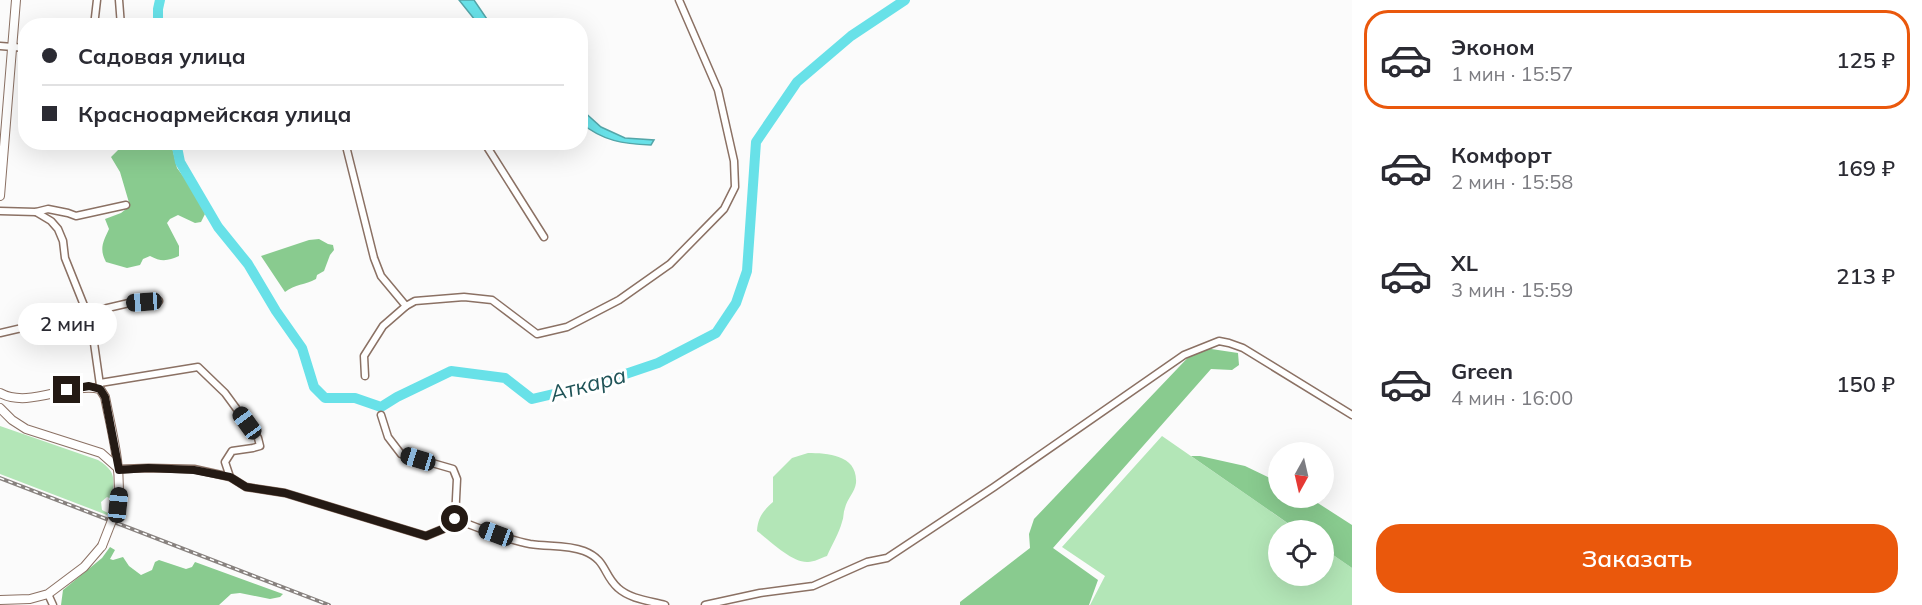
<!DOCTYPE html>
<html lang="ru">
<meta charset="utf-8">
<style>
body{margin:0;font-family:Mulish,sans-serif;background:#f2f2f3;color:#2b2b33;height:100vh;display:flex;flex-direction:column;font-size:22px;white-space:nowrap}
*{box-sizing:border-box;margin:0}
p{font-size:20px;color:#7c7c81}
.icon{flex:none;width:33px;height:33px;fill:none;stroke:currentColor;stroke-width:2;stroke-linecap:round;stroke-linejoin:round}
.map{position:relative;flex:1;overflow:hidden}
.sheet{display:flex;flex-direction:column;background:#fff;width:570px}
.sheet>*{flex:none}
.top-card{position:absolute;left:18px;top:18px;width:570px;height:132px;border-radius:24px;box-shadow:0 6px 24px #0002;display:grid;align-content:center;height:132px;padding:0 24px;background:#fff}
.needle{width:39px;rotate:188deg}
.buttons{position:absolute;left:1268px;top:442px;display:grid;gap:12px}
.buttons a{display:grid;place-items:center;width:66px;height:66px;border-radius:50%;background:#fff;box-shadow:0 6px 24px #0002;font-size:30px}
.end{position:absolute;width:27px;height:27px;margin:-14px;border:8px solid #241a14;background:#fff;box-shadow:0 0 0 3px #fff}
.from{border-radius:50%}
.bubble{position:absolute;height:42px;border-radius:21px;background:#fff;box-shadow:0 6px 24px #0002;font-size:20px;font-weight:600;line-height:42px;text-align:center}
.car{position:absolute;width:18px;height:36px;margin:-18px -9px;border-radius:8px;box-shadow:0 0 4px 2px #0007;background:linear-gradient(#222 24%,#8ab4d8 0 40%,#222 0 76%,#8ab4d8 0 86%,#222 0)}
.top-card b{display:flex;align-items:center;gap:21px;height:57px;font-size:22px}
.top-card b+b{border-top:2px solid #e1e1e2}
.top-card i{width:15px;height:15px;background:#2b2b33}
ul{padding:10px 0 0;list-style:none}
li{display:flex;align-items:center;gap:18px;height:99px;margin:0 12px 9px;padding:0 12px;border:3px solid transparent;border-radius:24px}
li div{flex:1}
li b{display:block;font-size:22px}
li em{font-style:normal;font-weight:600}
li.active{border-color:#ea580c}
li>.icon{width:54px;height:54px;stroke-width:1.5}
.cta{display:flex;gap:12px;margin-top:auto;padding:12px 24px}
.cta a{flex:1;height:69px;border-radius:24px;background:#ea580c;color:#fff;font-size:24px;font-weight:600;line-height:69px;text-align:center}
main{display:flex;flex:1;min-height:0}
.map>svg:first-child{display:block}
</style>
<main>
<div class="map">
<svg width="1352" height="605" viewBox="0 0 1352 605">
<rect width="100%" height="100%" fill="#fbfbfb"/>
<g fill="#b3e6b7">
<path d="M0 426 98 460C117 472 114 479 112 499L107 497 101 502 102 510 108 513 107 515 0 474Z"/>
<path d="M1162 436 1299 531H1278V576H1323V548L1352 568V605H1090L1105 576 1062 547Z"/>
<path d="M808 453C828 453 858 455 856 483 855 492 847 499 845 508 843 513 844 517 842 522 839 533 832 545 827 556 821 558 814 562 808 562 792 563 769 540 757 531 758 517 763 511 773 502V477L792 458Z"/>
</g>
<g fill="#89cb8f">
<path d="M121 143H171L177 168 199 197 205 214 201 222 195 223 178 215 170 219 167 223 179 246V256C168 261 161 262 150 256L143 259 140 265 127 268 106 262C99 249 103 242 109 229L105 219 121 213 130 206 120 172 111 157 120 148Z"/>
<path d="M319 239 328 244 333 245 334 250 330 255 324 271 317 275 316 279C305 285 295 284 285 292L261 256 309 240Z"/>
<path d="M1198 347 1238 353 1239 365 1232 370 1211 369 1053 548 1098 580 1089 605H960V602L1030 548 1029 534 1034 519Z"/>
<path d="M1200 456 1245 466 1278 482V498H1310L1352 525V568L1323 548V531H1299L1191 456Z"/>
<path d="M110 547 115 550 110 559 113 560 123 557 129 566 141 575 152 570 155 562 159 560 186 569 192 567 195 562 283 594 280 597 270 599 240 593 231 594 219 605H61L63 590 102 558Z"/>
</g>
<g fill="#68e1e8" stroke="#54a5a8" stroke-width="1.5">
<path d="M459 0H474L491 25H479Z"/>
<path d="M581 109 601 127 625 138 654 140 651 145C623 144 603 141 581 123Z"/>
</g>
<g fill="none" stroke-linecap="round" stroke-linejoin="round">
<g stroke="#68e1e8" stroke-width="10">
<path d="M158 26V9L160 0"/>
<path d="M176 142 180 162 218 227 248 264 276 311 302 348 314 387 325 398H355L381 407 397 397 451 371 505 378 532 399 596 384 658 363 716 333 736 303 747 271 756 142 797 82 851 36 905 0"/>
</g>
<g stroke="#8b7164" stroke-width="9">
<g id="minor">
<path d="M119 0 121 26"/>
<path d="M94 26 97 0"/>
<path d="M0 46 26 48"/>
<path d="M345 142 374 258 381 276 406 306"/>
<path d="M484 142 544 237"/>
<path d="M0 211 36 212 48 209 68 213 76 216 126 205"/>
<path d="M36 212 51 221 58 229 63 241 65 258 87 313 93 336 100 385"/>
<path d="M0 333 129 303 159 301"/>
<path d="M365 376 364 356 383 326 406 306 415 301 464 297 492 300 537 334 567 327 619 300 670 264 724 209 735 187 734 161 718 90 679 0"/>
<path d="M100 383 198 367 225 393 258 438 260 446 253 448 232 451 225 462 230 477"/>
<path d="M381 415 388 437 401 454 453 469 457 479 455 519"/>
<path d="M119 469 149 468 194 469 230 477 246 487 285 493 426 536 443 529 455 519"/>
<path d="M455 519C479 528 504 539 530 544 548 547 566 544 584 551 607 560 603 575 618 588 630 599 650 601 665 605"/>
<path d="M48 594 53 605"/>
<path d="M705 605 760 593 813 586 867 562 887 558 994 487 1184 355 1219 341 1229 343 1243 348 1352 415"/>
</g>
</g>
<g stroke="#8b7164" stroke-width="10">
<g id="tertiary">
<path d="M0 196 16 0"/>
<path d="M0 393C29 409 69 382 100 389L105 397C112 433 122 468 118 505"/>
<path d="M0 408 12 420 26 429 101 453 119 469"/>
<path d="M0 600 30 599 48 594 84 567 102 546"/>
</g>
</g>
<use href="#minor" stroke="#fff" stroke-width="6"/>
<use href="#tertiary" stroke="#fff" stroke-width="8"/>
<g stroke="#88827f" stroke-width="4">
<path id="rail" d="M0 478 329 605"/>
</g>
<use href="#rail" stroke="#fff" stroke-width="1.5" stroke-dasharray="4.5" stroke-linecap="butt"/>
<g stroke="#8b7164" stroke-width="10" stroke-linecap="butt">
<path id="tertiary-bridge" d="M102 546 118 505"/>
</g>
<use href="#tertiary-bridge" stroke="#fff" stroke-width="8"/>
</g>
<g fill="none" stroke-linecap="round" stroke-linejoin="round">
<path stroke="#241a14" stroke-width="8" d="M67 390 89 386 100 389 105 397 119 470 148 468 194 470 230 477 246 487 285 493 426 536 443 529 455 519"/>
</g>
<g text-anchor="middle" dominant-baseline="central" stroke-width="6" stroke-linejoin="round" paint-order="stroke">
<g font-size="22" font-style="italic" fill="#1f5357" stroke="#fff">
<text transform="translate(588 384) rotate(-15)">Аткара</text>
</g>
</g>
</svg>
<div class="buttons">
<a><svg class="needle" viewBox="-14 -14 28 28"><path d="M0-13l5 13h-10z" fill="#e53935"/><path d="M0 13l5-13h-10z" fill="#7c7c81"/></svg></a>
<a><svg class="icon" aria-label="locate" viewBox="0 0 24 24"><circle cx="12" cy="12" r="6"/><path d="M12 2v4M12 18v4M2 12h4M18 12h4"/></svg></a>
</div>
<i class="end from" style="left:455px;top:519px"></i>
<i class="end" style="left:67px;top:390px"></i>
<div class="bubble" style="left:18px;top:303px;width:99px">2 мин</div>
<i class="car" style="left:144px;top:302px;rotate:266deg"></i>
<i class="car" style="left:247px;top:423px;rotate:324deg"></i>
<i class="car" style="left:418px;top:459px;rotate:287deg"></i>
<i class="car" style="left:118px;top:505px;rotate:6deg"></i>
<i class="car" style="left:496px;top:534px;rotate:290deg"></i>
<div class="top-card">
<b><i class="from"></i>Садовая улица</b>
<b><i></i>Красноармейская улица</b>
</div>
</div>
<section class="sheet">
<ul>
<li class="active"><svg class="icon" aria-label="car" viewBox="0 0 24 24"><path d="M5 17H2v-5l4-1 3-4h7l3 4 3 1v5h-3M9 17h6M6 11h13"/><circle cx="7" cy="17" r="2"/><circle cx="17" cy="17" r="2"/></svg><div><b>Эконом</b><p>1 мин · 15:57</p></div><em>125 ₽</em></li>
<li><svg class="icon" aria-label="car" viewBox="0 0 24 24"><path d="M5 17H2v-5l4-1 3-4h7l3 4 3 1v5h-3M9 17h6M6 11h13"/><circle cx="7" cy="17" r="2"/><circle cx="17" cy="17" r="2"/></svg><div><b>Комфорт</b><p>2 мин · 15:58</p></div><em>169 ₽</em></li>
<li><svg class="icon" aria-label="car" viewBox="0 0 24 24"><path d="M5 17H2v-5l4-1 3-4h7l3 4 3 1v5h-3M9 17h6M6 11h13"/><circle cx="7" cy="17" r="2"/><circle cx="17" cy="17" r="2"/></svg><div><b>XL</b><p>3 мин · 15:59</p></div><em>213 ₽</em></li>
<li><svg class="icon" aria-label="car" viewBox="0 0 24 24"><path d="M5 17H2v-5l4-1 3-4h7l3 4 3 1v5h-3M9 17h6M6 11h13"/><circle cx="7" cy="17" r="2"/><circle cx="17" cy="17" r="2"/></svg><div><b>Green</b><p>4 мин · 16:00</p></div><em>150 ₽</em></li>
</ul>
<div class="cta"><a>Заказать</a></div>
</section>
</main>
